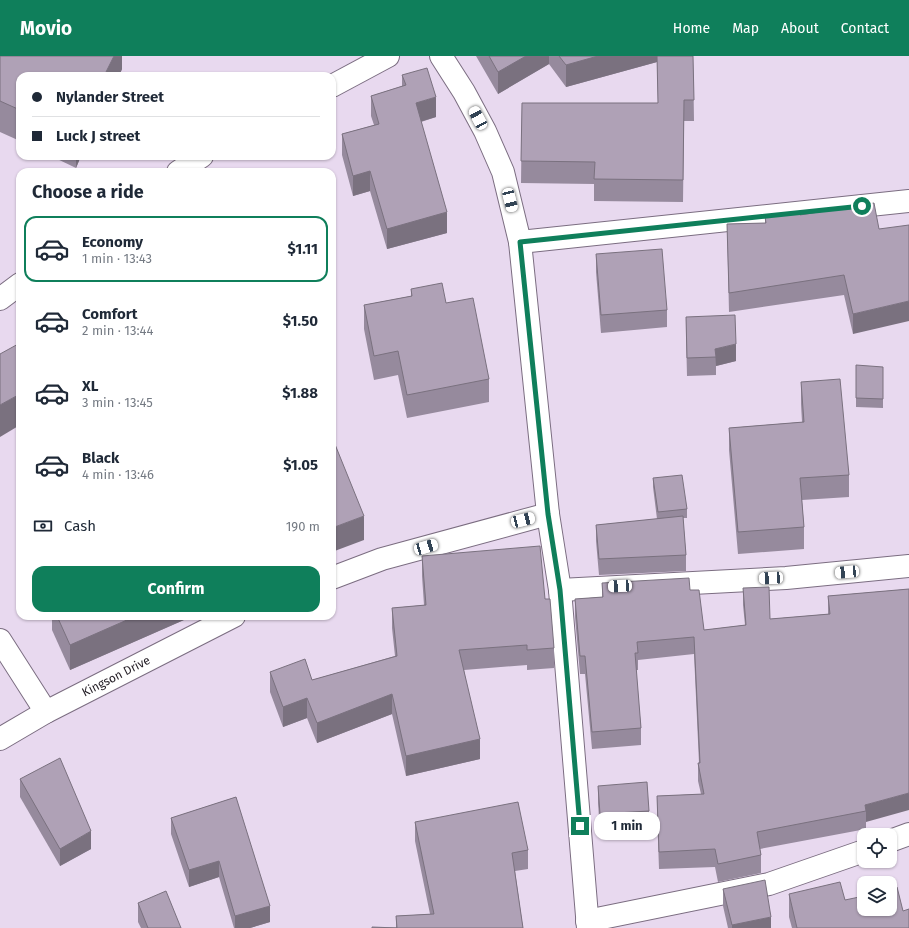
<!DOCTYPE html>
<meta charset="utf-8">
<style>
body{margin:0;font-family:"Fira Sans",sans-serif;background:#f2f2f3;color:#1f2937;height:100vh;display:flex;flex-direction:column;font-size:15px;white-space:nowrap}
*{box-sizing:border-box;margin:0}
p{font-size:13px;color:#747a83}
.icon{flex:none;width:22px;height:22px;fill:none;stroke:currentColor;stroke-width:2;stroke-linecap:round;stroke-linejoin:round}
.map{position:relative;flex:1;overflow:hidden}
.drawer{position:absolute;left:16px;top:112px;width:320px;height:452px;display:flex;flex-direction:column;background:#fff;border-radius:12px;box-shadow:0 1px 3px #0004}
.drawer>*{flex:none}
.guide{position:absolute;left:16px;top:16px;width:320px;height:88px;border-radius:12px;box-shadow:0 1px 3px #0004;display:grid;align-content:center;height:88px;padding:0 16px;background:#fff}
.tools{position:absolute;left:857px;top:772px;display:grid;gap:8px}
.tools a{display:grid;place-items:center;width:40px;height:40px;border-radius:8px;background:#fff;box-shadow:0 1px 3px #0004;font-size:20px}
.end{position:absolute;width:18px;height:18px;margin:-9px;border:5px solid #0f7f5b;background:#fff;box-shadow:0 0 0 2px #fff}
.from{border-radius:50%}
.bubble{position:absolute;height:28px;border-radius:12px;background:#fff;box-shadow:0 1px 3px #0004;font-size:13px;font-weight:700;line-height:28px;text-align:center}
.car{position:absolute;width:12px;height:24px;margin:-12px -6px;border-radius:5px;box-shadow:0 0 3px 1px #0007;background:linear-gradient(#fff 24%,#345 0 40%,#fff 0 76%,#345 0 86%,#fff 0)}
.guide b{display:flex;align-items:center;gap:14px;height:38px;font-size:15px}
.guide b+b{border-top:1px solid #e0e1e3}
.guide i{width:10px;height:10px;background:#1f2937}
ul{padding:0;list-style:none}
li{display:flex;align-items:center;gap:12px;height:66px;margin:0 8px 6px;padding:0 8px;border:2px solid transparent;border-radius:12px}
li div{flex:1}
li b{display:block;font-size:15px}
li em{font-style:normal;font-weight:700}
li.current{border-color:#0f7f5b}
li>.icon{width:36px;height:36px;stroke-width:1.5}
h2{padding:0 16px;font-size:18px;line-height:48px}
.pay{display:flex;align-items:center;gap:10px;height:44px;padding:0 16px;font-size:15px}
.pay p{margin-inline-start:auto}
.button{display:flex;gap:8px;margin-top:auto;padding:8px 16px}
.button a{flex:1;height:46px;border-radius:12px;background:#0f7f5b;color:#fff;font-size:16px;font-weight:700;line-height:46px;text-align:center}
header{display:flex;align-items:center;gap:24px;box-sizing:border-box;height:56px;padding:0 20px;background:#0f7f5b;color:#fff}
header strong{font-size:19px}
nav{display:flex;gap:22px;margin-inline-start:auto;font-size:14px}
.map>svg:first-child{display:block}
</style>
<header>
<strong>Movio</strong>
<nav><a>Home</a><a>Map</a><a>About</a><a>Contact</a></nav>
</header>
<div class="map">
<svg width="909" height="872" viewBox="0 0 909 872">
<rect width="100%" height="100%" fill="#e8d9ef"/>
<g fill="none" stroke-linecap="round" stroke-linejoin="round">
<g stroke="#7b6d81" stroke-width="24">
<g id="minor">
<path d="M441 0 464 36 485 75 503 116 520 186 548 458 560 534 588 872"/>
<path d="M332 30 388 0"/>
<path d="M178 116 202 100"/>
<path d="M520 186 909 145"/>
<path d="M0 243 20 228"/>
<path d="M332 522 382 503 548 458"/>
<path d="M560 534 786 522 909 510"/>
<path d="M0 584 46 656"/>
<path id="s1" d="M0 683 46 656 234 560"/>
<path d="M890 785 909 778"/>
<path d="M587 865 769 828 864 795"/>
</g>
</g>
<use href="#minor" stroke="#fff" stroke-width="22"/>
</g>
<g fill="#968a9d">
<path d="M0 0H122V13L119 20H20V85L0 76Z"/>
<path d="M476 0H693L694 65H684L683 146 594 145V128L521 127 522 47H658L657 6 566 31 549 8 498 38Z"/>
<path d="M402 19 436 61 421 66 447 177 387 193 370 135 353 140 342 99V78L374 69 371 60V40L402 30Z"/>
<path d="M51 100H81L76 112Z"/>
<path d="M874 147 853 278 844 239 729 256 727 168 765 167V161L800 159Z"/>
<path d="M596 198 667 254V271L601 277 596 216Z"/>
<path d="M411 233 446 247 489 323V346L407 362 398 319 374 324 364 273V249L411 240Z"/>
<path d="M686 261 736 305 716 310V319L687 320 686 279Z"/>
<path d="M883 311V352L856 351V342Z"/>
<path d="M801 326 849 419V441L802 444 804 471V493L738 498 729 394V372L802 366 801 348Z"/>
<path d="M653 422 687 453V462H683L686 499V515L599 519 596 485V469L657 463 653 431Z"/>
<path d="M422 500 545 543 554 592V612L527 614V609L464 614 480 703 406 720 392 658 317 687 307 662 283 671 270 636V616L312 624 395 600 392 572V552L424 549 422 520Z"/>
<path d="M602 527 690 534 704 574 745 569 743 549V532L770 563 828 558V540L909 533 866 766V773L760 793 761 799V817L718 826 715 811 659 813 657 757V740L701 738 698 725V707H699L694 598 638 604V614H636L641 672V689L592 693 585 618H580L575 561V543L602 541Z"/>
<path d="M52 560H193L70 614 52 574Z"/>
<path d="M20 723 91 793 60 810 20 741Z"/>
<path d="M598 730 649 755V772L600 776 598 747Z"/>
<path d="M236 741 270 866 250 872H234L219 821 189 831 171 778V762Z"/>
<path d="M415 766 528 794V813L515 815 523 872H396V860L430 858 415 785Z"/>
<path d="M723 833 771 872H728L723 850Z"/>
<path d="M789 838 845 844 909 872H792L789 861Z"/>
<path d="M138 847 181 872H141L138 866Z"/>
</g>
<g fill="#7a717f">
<path d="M114 0H122V13L119 20H104Z"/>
<path d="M526 0H549V8L498 38V16Z"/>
<path d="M598 0H657V6L566 31V9Z"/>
<path d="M436 41V61L416 67V47Z"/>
<path d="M76 100H81L76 112Z"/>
<path d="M370 115V135L353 140V120Z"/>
<path d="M447 156V177L387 193V173Z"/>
<path d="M909 245V265L853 278V258Z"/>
<path d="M736 288V305L716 310 715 293Z"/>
<path d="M20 338V369L0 381V349Z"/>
<path d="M364 460V484L332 496V472Z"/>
<path d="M136 560H193L70 614V589Z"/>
<path d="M392 638V658L317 687V667Z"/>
<path d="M307 642V662L283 671V651Z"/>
<path d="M480 683V703L406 720V700Z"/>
<path d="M909 737V754L866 766V755L865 749Z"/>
<path d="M91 775V793L60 810V793Z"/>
<path d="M219 805V821L189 831V814Z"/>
<path d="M270 850V866L250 872H235V860Z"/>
<path d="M771 861V872H732V869Z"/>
</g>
<g fill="#afa1b6" stroke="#7a717f">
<path d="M0 0H114L104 20H20V54L0 45Z"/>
<path d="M489 0H526L498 16Z"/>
<path d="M559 0H598L566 9Z"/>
<path d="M657 0H693L694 44H684L683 124 594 123 595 106 521 105 522 47H658Z"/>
<path d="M427 12 436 41 416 47 447 156 387 173 370 115 353 120 342 78 379 68 371 40 406 29 402 19Z"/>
<path d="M874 147 879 173 909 169V245L853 258 844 219 729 237 727 168 766 167 765 161 799 156 800 159Z"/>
<path d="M662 193 667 254 601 259 596 198Z"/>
<path d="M442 227 446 247 473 242 489 323 407 339 398 295 374 300 364 249 412 240 411 233Z"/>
<path d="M735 259 736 288 715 293 716 301 687 302 686 261Z"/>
<path d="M20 287V338L0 349V298Z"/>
<path d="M856 309 883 311V343L856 342Z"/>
<path d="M840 323 849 419 800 422 804 471 738 476 729 372 804 366 801 326Z"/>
<path d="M332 381 364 460 332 472Z"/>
<path d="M682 419 687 453 658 456 653 422Z"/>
<path d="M683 460 686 499 599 503 596 469Z"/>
<path d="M540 490 545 543H550L554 592 527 594V589L459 594 480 683 406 700 392 638 317 667 307 642 283 651 270 616 305 603 312 624 397 600 392 552 426 549 422 500Z"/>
<path d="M689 522 690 534H699L704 574 746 569 743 532 769 531 770 563 830 558 828 540 909 533V737L865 749 866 755 757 776 761 799 718 808 715 793 659 796 657 740 704 738 698 707H700L694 581 637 586 638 597H635L641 672 592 676 585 600H580L575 543 603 541 602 527Z"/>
<path d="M57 560H136L70 589Z"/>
<path d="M60 702 91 775 60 793 20 723Z"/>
<path d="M647 726 649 755 600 758 598 730Z"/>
<path d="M236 741 270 850 235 860 219 805 189 814 171 762Z"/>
<path d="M518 746 528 794 512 797 523 872H372V871L397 872 396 860 434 858 415 766Z"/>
<path d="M765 824 771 861 732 869 723 833Z"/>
<path d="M840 826 845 844 864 840V853H890V833L897 831 903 855 909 853V872H797L789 838Z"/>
<path d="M166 835 181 872H148L138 847Z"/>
</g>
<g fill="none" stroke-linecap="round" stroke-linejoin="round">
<path stroke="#0f7f5b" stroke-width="5" d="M580 770 560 534 548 458 520 186 862 150"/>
</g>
<g text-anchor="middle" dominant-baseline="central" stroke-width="3.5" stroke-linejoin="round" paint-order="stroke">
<g font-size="12" fill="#221c24" stroke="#fff">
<text stroke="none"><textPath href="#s1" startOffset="132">Kingson Drive</textPath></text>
</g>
</g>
</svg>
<div class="tools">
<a><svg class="icon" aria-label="locate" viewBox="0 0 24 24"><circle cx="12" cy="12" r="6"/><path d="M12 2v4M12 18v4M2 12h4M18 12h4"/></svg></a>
<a><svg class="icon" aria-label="layers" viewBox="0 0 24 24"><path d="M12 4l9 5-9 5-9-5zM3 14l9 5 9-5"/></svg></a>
</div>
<i class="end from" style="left:862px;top:150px"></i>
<i class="end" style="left:580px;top:770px"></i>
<div class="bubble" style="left:594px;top:756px;width:66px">1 min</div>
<i class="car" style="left:478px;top:62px;rotate:332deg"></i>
<i class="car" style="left:510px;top:144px;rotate:166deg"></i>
<i class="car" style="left:523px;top:464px;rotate:76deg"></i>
<i class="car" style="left:426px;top:491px;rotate:74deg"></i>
<i class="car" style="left:847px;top:516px;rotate:265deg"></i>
<i class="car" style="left:771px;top:522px;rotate:267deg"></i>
<i class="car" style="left:620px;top:530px;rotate:267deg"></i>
<div class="guide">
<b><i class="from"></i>Nylander Street</b>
<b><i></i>Luck J street</b>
</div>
<section class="drawer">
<h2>Choose a ride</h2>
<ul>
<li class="current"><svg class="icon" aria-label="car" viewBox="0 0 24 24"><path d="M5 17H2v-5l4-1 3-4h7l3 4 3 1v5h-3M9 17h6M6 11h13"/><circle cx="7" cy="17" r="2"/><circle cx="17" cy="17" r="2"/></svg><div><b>Economy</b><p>1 min · 13:43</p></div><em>$1.11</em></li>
<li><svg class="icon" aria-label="car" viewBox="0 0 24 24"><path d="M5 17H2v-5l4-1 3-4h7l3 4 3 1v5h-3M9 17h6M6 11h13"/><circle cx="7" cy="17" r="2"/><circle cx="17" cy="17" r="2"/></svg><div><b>Comfort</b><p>2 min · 13:44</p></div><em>$1.50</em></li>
<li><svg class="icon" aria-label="car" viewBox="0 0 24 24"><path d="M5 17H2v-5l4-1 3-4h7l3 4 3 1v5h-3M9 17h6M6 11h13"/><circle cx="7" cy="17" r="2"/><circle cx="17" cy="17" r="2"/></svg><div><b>XL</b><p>3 min · 13:45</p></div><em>$1.88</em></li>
<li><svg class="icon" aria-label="car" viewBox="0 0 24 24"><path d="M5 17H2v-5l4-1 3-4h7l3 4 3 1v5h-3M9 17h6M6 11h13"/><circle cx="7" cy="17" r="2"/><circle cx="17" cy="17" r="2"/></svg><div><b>Black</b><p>4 min · 13:46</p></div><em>$1.05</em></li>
</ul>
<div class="pay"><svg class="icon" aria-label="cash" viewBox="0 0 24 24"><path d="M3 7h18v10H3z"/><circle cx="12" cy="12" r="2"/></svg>Cash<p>190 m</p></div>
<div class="button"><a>Confirm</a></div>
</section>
</div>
